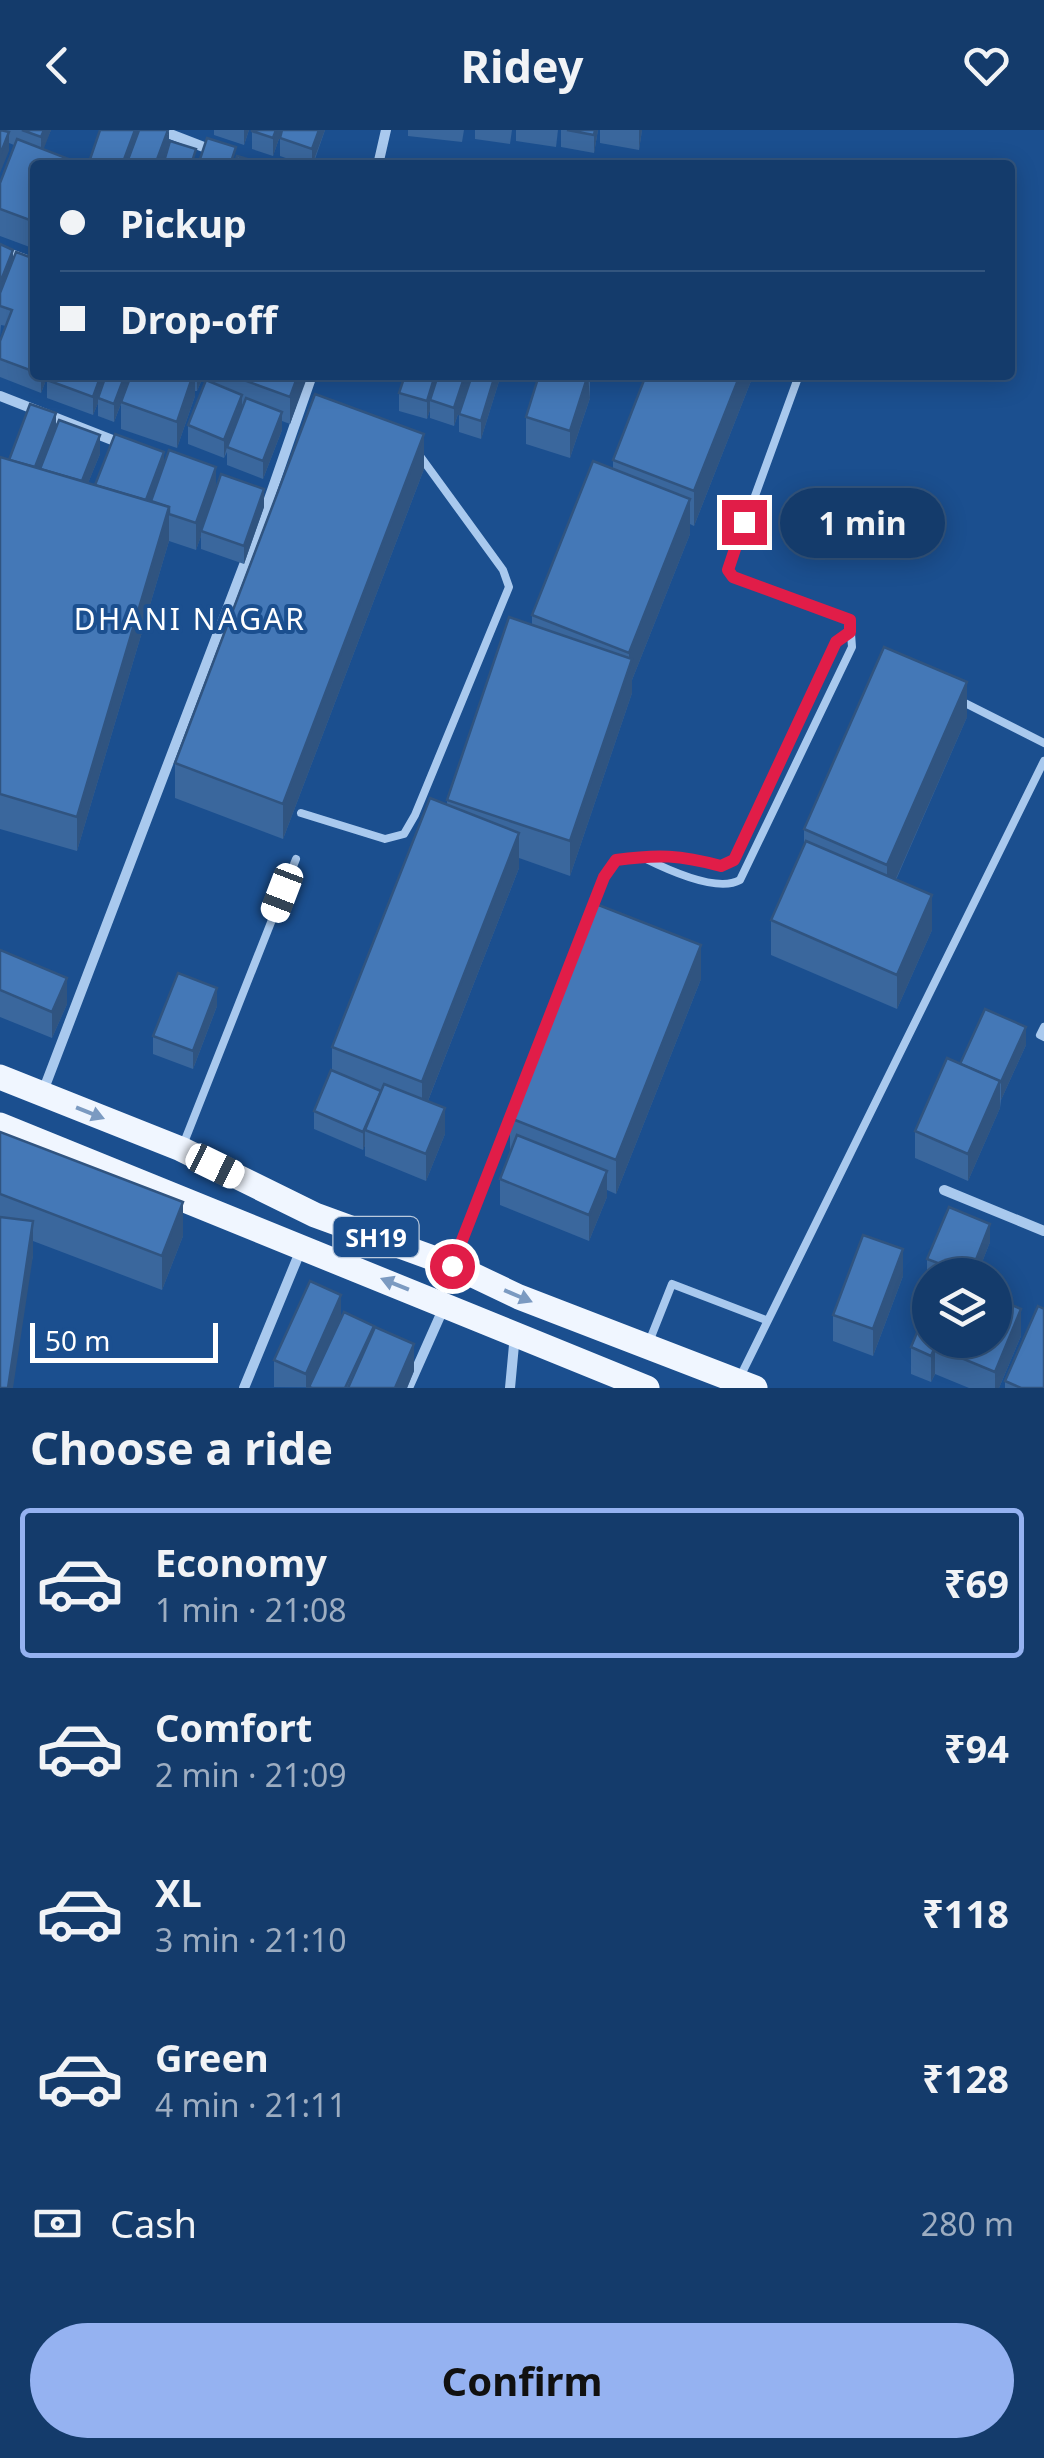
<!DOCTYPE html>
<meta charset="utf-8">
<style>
body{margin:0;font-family:"Noto Sans",sans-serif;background:#1d4271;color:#f1f3f6;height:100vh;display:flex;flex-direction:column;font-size:38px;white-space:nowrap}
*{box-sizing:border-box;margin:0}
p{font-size:32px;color:#9dadc1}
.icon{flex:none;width:55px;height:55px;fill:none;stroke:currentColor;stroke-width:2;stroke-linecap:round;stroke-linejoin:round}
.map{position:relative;height:1258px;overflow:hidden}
.drawer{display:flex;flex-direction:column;background:#143b6b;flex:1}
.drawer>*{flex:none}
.top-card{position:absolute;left:30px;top:30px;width:985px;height:220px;border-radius:10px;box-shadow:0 5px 25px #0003,0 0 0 2px #33557e;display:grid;align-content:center;height:220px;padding:0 30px;background:#143b6b}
.buttons{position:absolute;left:912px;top:1128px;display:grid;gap:20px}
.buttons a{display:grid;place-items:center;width:100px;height:100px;border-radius:50%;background:#143b6b;box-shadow:0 5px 25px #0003,0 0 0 2px #33557e;font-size:50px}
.scale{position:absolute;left:30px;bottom:25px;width:188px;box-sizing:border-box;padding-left:10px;border:5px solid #fff;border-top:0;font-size:28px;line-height:35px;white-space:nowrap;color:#fff;-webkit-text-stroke:8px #1b4f8f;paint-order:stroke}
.end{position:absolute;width:45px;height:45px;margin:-22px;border:12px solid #e11d48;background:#fff;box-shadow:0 0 0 5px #fff}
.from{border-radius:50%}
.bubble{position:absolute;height:70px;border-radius:35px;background:#143b6b;box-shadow:0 5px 25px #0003,0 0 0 2px #33557e;font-size:32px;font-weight:700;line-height:70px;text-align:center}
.car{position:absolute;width:30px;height:60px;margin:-30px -15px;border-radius:12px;box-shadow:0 0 8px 2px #0007;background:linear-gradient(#fff 24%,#345 0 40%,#fff 0 76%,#345 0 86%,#fff 0)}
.top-card b{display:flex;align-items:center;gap:35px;height:95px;font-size:38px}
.top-card b+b{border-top:2px solid #33557e}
.top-card i{width:25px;height:25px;background:#f1f3f6}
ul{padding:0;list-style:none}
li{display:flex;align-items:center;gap:30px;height:150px;margin:0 20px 15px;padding:0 10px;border:5px solid transparent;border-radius:10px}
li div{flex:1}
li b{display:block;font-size:38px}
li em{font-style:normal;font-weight:700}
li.active{border-color:#95b2f1}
li>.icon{width:90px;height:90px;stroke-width:1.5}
h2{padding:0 30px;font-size:45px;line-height:120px}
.pay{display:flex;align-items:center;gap:25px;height:110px;padding:0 30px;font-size:38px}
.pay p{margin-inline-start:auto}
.cta{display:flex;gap:20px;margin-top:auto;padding:20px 30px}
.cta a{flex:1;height:115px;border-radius:60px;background:#95b2f1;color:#111;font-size:40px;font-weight:700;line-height:115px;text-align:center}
header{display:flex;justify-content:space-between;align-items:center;height:130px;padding:0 30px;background:#143b6b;font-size:45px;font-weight:700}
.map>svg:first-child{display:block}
</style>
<header><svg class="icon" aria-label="back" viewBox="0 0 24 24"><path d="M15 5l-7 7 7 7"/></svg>Ridey<svg class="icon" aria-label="heart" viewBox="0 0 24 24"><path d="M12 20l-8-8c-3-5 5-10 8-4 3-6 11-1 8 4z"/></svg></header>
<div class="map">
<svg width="1044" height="1258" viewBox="0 0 1044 1258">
<rect width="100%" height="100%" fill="#1b4f8f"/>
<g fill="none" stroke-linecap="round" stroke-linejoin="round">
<g stroke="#a9c9ee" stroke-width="8">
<path d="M959 570 1044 613"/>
<path d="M301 683 385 709 404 704 415 685 509 457 503 440 420 326"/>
<path d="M644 728C666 739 717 763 740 750L852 517 850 490 733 447 728 440 799 245"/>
<path d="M1044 897 1040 905 1044 907"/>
<path d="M183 1015 296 729"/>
<path d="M453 1131 604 747 616 731C658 723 680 725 721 736L735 730 836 512 850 502"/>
<path d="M649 1212 672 1154 766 1190"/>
<path d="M740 1247 1044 631"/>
</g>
<g stroke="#a9c9ee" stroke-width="10">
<path d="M160 0 214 21"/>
<path d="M378 35 386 0"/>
<path d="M0 120 35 133"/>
<path d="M0 266 125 315"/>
<path d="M42 964 268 372 312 245"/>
<path d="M944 1060 1044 1101"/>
<path d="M244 1258 302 1117"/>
<path d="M408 1258 444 1177"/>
<path d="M510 1258 515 1204"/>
</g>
<g stroke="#f0f6ff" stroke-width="25">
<path d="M0 947 181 1019 315 1085 452 1135 519 1167 755 1258"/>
<path d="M0 995 647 1258"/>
</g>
</g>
<g fill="#3a679d">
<path d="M0 0H51L35 35V119L0 106V53L14 15 9 13V21Z"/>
<path d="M214 0H249L244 15 214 5Z"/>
<path d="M252 0H282L273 26 252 19Z"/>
<path d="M325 0 313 35H306L280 26V8Z"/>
<path d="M408 0H464L462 12 408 6Z"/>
<path d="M475 0H512L510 14 475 9Z"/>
<path d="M516 0H558L556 17 516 11Z"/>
<path d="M561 0H598L594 23 561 17Z"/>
<path d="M600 0H642L639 20 600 13Z"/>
<path d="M0 114 13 128 35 129V245H48L41 263 0 247V211L6 196 1 195 0 206Z"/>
<path d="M49 245H204L197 261H195V266L177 318 121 299V274L114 292 98 286V273L93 285 47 268V250Z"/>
<path d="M205 245H307L290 294 282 291V300L263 349 227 335V322L224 328 188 314V295L205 251Z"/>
<path d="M405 245H471L454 296 430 288V280L427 289 399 281V263Z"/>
<path d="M501 245 481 309 459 302V284Z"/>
<path d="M590 245V268L570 328 526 314V287Z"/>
<path d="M751 245V251L694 396 690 394V404L632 550V563L570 746 519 728V738L428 971 445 1004 426 1051 365 1026V1015L363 1020 314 999V981L332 941V917L447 675V670L532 495V485L613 339V330Z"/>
<path d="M56 298 100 324 88 353 95 355 164 336 264 377 244 434 201 419V406L196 420 169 411 77 721 0 699V327L9 330Z"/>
<path d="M424 339 283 709 175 668V633Z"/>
<path d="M967 587 896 750 932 800 897 879 771 825V790L804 714V699Z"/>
<path d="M0 820 67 874 52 908 0 887Z"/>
<path d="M701 849 616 1064 607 1060V1067L589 1111 500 1075V1049L510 1022V988Z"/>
<path d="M217 876 193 939 153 924V906Z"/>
<path d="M1026 915 1001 970 1000 978 968 1051 915 1028V1001L960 934Z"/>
<path d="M0 1002 183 1106 162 1160 33 1111V1126L0 1258Z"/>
<path d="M990 1112 977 1145H930V1149L927 1148V1129Z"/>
<path d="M903 1146 873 1226 833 1211V1185Z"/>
<path d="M341 1188 414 1241 407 1258 274 1257V1230Z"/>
<path d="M1021 1206 999 1258H969L935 1244 931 1252 911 1244V1217Z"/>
<path d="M1005 1251 1044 1258H1005Z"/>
</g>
<g fill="#305480">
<path d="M44 0H51L41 26V7Z"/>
<path d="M135 0H140L129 35H122Z"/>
<path d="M169 0V16L162 35H155Z"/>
<path d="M244 0H249L244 15Z"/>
<path d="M276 0H282L273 26V8Z"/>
<path d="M319 0H325L312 35V19Z"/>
<path d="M595 0H598L594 23V5Z"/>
<path d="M639 0H642L639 20Z"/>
<path d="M9 2V21L0 43V25Z"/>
<path d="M13 120V138L0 171V153Z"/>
<path d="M41 245H48L41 263Z"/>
<path d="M101 245H108L98 268V273L93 285V267Z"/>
<path d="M125 245H132L114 292V274Z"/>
<path d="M193 245H195V266L177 318V292Z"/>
<path d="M197 245H204L197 261Z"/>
<path d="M298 245H307V248L290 294V267Z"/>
<path d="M435 245H440L430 270V280L427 289V271Z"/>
<path d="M465 245H471L454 296V278Z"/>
<path d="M495 245H501L481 309V291Z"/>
<path d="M588 245 590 268 570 328V301Z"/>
<path d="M740 245H751V251L694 396V361Z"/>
<path d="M242 265V283L227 317 224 328V310Z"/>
<path d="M282 282V300L263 349V331Z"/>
<path d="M56 283V301L32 362V344Z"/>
<path d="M424 304V339L283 709V674Z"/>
<path d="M100 305V324L78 378V360Z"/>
<path d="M164 322V349L153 378 143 375Z"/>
<path d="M216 337V364L201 401V406L196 420V393Z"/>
<path d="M264 359V377L244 434V416Z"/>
<path d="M690 369V404L632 550V563L570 746V711L629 538V523Z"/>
<path d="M169 377V411L77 721V687Z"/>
<path d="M967 552V587L887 769V735Z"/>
<path d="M519 703V738L422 986V952Z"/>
<path d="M932 765V800L897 879V845Z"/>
<path d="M701 815V849L616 1064V1030Z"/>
<path d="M67 848V874L52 908V882Z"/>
<path d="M217 858V876L193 939V921Z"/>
<path d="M1026 897V915L1001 970V952Z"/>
<path d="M1000 951V978L968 1051V1024Z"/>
<path d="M445 978V1004L426 1051V1024Z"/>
<path d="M381 979 365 1000V1015L363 1020V1002Z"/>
<path d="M607 1041V1067L589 1111V1085Z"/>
<path d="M183 1072V1106L162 1160V1126Z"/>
<path d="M33 1091V1126L13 1258H8Z"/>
<path d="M990 1094V1112L977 1145H970Z"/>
<path d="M903 1119V1146L873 1226V1199Z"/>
<path d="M341 1165V1191L309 1258H306V1244Z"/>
<path d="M1021 1179V1206L999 1258H995V1242Z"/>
<path d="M414 1214V1241L407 1258H395Z"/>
<path d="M935 1217V1244L931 1252V1226Z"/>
</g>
<g fill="#4478b7" stroke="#305480" stroke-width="2.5">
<path d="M0 0 9 2 0 25Z"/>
<path d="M22 0H44L41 7Z"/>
<path d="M100 0H135L122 35H88Z"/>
<path d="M139 0H168L155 35H126Z"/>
<path d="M252 0H276L273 8 252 1Z"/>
<path d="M282 0H319L312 19 280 8Z"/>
<path d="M567 0H595L594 5Z"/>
<path d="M207 8 236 17 230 35H198Z"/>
<path d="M17 9 79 33V35H35V92L0 79V53Z"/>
<path d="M170 11 196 19 191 35H163Z"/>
<path d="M237 26 264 34 263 35H234Z"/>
<path d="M0 114 13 120 0 153Z"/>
<path d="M16 122 35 129V176L30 189 35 191V242L0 229V211L12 180 0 176V163Z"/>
<path d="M49 245H101L93 267 47 250Z"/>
<path d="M106 245H125L114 274 98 268Z"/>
<path d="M131 245H193L177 292 121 272Z"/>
<path d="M230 245H298L290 267Z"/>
<path d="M405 245H435L427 271 399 263Z"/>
<path d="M438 245H465L454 278 430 270Z"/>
<path d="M472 245H495L481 291 459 284Z"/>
<path d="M539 245H588L570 301 526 287Z"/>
<path d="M646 245H740L694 361 613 330Z"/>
<path d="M206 250 242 265 224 310 188 295Z"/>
<path d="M315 264 424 304 283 674 175 633Z"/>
<path d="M246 268 282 282 263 331 227 317Z"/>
<path d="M30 274 56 283 35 337 9 330Z"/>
<path d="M59 290 100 305 82 351 40 339Z"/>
<path d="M115 304 164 322 146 370 95 355Z"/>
<path d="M169 320 216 337 196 393 169 384V377L151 371Z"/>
<path d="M0 327 169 377 77 687 0 664Z"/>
<path d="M593 331 690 369 629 523 532 485Z"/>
<path d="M221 344 264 359 244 416 201 401Z"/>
<path d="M509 487 632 529 570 711 447 670Z"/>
<path d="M884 517 967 552 887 735 804 699Z"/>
<path d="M430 668 519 703 422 952 332 917Z"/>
<path d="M806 711 932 765 897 845 771 790Z"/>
<path d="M596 774 701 815 616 1030 510 988Z"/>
<path d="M0 820 67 848 52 882 0 860Z"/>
<path d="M178 843 217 858 193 921 153 906Z"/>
<path d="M985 879 1026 897 1001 952 960 934Z"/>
<path d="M947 928 1000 951 968 1024 915 1001Z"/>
<path d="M331 940 381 961 363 1002 314 981Z"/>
<path d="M384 954 445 978 426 1024 365 1000Z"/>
<path d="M0 1002 183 1072 162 1126 0 1064Z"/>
<path d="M517 1005 607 1041 589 1085 500 1049Z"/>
<path d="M949 1077 990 1094 970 1145 927 1129Z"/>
<path d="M0 1087 33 1091 8 1258H0Z"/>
<path d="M863 1105 903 1119 873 1199 833 1185Z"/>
<path d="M310 1151 341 1165 306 1244 274 1230Z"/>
<path d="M995 1168 1021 1179 995 1242 935 1217 931 1226 911 1217 930 1171V1210H995Z"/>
<path d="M1038 1176 1044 1179V1258H1021L1005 1251Z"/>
<path d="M344 1182 374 1196 345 1258H312L309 1257Z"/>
<path d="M375 1197 414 1214 395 1258H348Z"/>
</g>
<defs><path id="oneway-solid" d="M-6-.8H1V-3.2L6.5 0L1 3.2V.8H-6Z" transform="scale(2.5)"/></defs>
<g fill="#7b9ac1">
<use href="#oneway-solid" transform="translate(90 983) rotate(22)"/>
<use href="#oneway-solid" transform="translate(395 1154) rotate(-158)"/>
<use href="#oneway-solid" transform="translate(518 1166) rotate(23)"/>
</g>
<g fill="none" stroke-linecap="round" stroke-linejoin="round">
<path stroke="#e11d48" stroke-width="12" d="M452 1136 604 747 616 730C658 724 680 725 721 736L734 730 836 512 850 502V490L733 447 728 440 744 392"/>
</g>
<g text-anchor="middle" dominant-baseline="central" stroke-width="8" stroke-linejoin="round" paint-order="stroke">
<rect fill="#1b4f8f" stroke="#bbcadd" stroke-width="2.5" x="333.5" y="1087" width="85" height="40" rx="8"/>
<g font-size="25" font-weight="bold" fill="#fff">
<text x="376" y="1107">SH19</text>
</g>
<g font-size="30" letter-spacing="2.5" fill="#fff" stroke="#1b4f8f">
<text x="190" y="488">DHANI NAGAR</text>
</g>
</g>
</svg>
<div class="buttons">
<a><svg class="icon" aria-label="layers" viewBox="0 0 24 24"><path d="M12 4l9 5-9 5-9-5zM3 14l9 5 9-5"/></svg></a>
</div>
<div class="scale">50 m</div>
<i class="end from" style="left:452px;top:1136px"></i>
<i class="end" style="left:744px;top:392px"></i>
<div class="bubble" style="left:780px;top:358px;width:165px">1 min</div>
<i class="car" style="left:282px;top:763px;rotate:201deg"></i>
<i class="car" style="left:215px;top:1036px;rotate:116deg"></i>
<div class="top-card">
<b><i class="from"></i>Pickup</b>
<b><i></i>Drop-off</b>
</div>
</div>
<section class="drawer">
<h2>Choose a ride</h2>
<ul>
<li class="active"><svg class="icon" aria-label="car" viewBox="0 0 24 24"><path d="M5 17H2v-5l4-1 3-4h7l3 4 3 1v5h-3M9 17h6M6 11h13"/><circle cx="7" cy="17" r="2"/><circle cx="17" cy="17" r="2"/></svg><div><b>Economy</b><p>1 min · 21:08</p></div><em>₹69</em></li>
<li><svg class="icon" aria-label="car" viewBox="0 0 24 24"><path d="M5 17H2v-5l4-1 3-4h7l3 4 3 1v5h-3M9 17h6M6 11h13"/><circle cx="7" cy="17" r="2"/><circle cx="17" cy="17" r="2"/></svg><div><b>Comfort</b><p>2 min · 21:09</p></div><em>₹94</em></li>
<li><svg class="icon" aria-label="car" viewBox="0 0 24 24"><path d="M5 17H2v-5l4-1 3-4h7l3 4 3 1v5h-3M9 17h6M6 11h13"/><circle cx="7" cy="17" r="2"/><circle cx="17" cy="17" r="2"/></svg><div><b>XL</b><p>3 min · 21:10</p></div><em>₹118</em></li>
<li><svg class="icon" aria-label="car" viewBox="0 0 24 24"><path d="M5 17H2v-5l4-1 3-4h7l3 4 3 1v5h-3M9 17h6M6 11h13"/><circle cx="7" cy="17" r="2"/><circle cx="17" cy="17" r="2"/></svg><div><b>Green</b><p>4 min · 21:11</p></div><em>₹128</em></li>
</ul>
<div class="pay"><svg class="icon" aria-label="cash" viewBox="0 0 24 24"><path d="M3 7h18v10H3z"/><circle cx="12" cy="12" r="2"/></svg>Cash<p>280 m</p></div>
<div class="cta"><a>Confirm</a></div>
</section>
